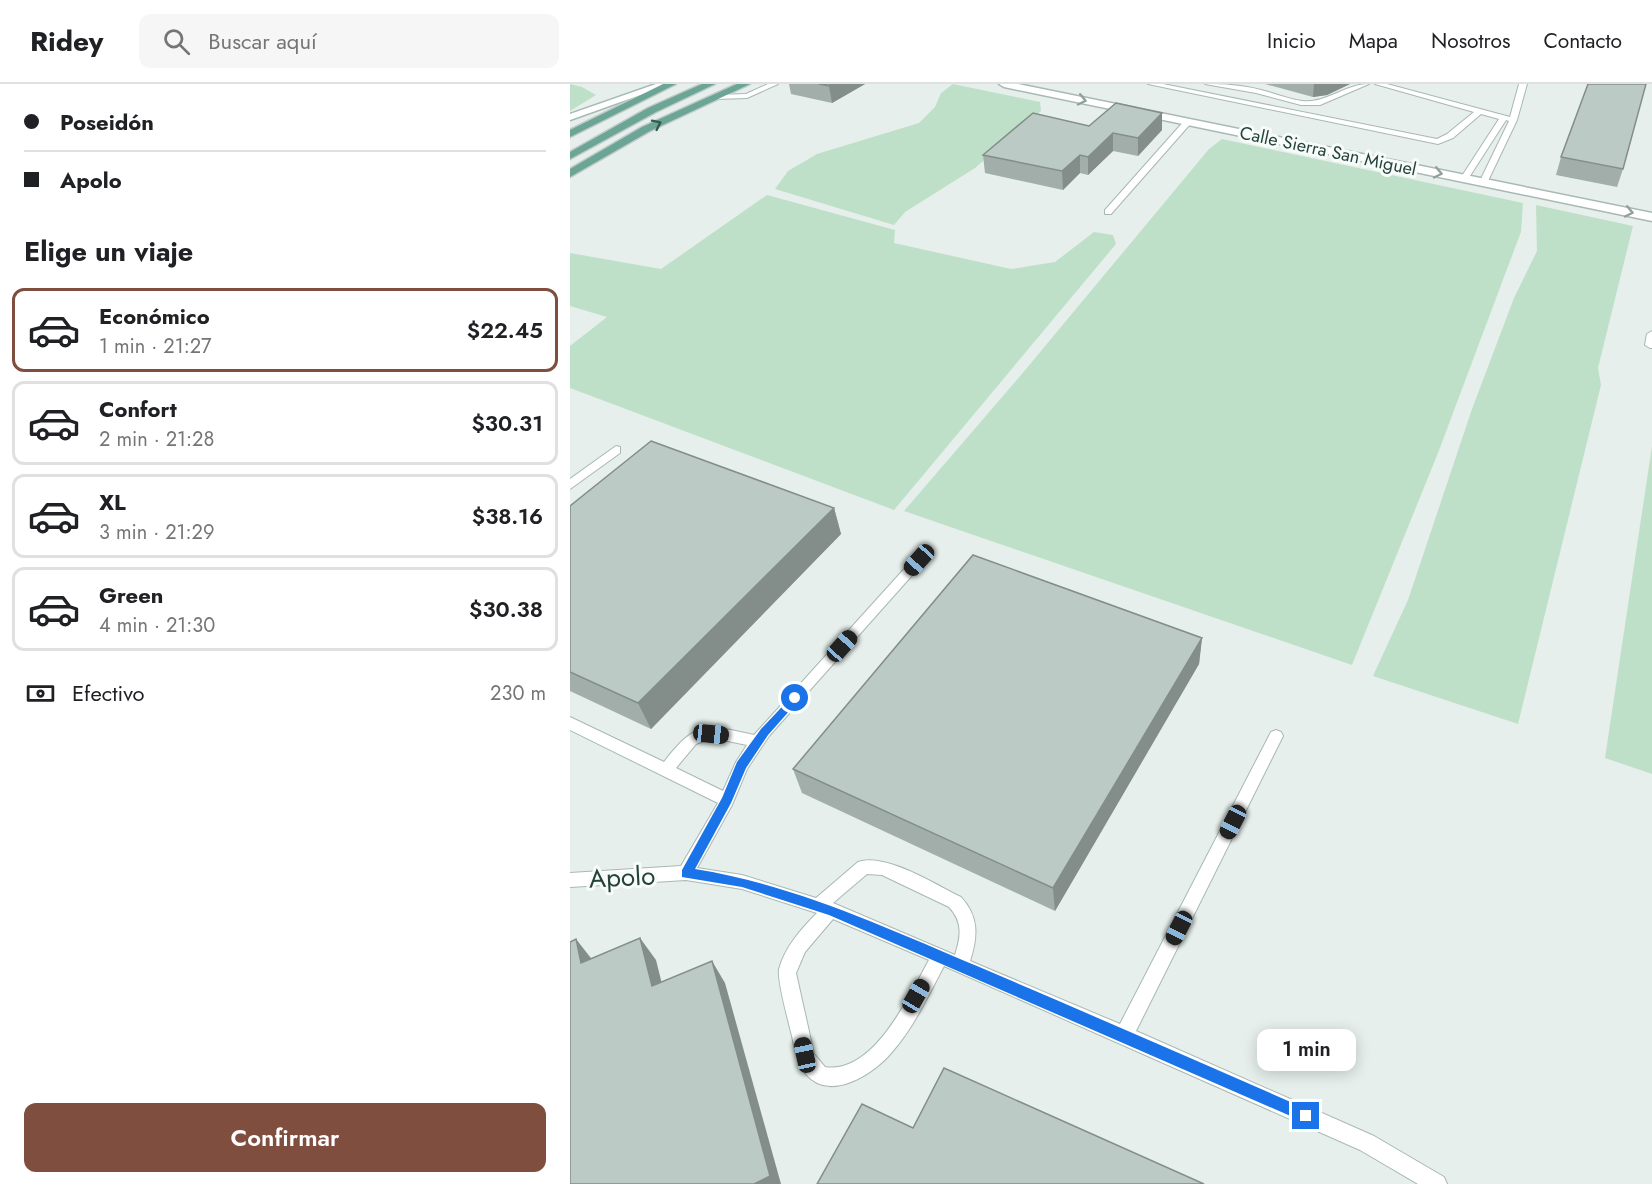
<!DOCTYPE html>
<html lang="es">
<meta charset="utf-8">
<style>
body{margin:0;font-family:Jost,sans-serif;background:#f6f6f6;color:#202124;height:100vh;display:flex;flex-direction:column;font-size:22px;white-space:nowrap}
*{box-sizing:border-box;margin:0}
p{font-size:20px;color:#757577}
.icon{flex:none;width:33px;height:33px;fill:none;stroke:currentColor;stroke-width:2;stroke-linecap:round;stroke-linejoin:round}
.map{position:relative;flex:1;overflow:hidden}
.panel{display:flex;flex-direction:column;background:#fff;width:570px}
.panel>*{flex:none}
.guide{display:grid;align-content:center;height:132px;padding:0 24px;background:#fff}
.end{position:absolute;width:27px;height:27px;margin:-14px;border:8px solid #1a73e8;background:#fff;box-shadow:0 0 0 3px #fff}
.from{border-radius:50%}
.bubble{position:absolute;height:42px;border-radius:12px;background:#fff;box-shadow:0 3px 15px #0003;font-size:20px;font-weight:600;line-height:42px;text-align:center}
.car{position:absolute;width:18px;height:36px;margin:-18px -9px;border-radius:8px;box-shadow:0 0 4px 2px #0007;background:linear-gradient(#222 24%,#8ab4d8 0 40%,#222 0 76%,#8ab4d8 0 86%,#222 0)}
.guide b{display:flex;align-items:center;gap:21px;height:57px;font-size:22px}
.guide b+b{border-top:2px solid #e0e0e0}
.guide i{width:15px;height:15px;background:#202124}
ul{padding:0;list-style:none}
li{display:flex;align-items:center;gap:18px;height:84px;margin:0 12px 9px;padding:0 12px;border:3px solid #e0e0e0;border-radius:12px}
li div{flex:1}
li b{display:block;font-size:22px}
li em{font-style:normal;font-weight:600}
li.selected{border-color:#7f4e3f}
li>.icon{width:54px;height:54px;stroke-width:1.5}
h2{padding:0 24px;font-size:27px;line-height:72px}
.pay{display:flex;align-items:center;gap:15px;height:66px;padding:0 24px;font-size:22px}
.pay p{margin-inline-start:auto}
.primary-button{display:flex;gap:12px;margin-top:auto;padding:12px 24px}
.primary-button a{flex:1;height:69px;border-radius:12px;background:#7f4e3f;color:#fff;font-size:24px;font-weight:600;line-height:69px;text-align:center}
header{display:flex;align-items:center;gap:36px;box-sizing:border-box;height:84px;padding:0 30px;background:#fff;border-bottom:2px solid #e0e0e0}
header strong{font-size:28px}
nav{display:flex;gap:33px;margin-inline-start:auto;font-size:21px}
.search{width:420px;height:54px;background:#f6f6f6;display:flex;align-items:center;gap:15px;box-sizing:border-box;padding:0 21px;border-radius:12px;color:#757577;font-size:22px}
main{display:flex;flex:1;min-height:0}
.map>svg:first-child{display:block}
</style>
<header>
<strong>Ridey</strong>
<div class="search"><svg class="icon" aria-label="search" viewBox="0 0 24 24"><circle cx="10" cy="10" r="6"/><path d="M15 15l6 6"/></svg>Buscar aquí</div>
<nav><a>Inicio</a><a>Mapa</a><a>Nosotros</a><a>Contacto</a></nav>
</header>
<main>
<section class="panel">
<div class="guide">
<b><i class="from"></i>Poseidón</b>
<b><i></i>Apolo</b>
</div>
<h2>Elige un viaje</h2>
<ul>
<li class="selected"><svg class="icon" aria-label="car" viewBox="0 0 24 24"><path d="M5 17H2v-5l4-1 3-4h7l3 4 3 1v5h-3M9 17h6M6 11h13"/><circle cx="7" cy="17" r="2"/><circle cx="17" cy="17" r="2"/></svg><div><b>Económico</b><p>1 min · 21:27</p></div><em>$22.45</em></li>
<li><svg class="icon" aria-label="car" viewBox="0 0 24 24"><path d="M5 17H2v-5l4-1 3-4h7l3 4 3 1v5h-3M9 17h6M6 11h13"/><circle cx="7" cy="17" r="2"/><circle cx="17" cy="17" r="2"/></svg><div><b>Confort</b><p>2 min · 21:28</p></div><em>$30.31</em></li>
<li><svg class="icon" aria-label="car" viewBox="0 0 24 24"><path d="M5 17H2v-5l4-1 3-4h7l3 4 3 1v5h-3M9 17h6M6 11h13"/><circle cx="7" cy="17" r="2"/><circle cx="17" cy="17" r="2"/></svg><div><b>XL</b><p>3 min · 21:29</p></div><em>$38.16</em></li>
<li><svg class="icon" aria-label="car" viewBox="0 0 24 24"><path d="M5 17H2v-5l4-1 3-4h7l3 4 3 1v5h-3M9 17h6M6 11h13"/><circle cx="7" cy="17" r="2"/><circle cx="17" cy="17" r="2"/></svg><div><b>Green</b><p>4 min · 21:30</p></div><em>$30.38</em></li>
</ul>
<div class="pay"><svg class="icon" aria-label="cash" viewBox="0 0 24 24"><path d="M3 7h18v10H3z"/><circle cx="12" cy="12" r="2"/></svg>Efectivo<p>230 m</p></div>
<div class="primary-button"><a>Confirmar</a></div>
</section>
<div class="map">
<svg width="1082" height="1100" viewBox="0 0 1082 1100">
<rect width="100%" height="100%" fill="#e6efeb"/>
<g fill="#bfe0c8">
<path d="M0 0 12 3 26 11 0 27Z"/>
<path d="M383 0 470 18 471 27 405 84 335 128 324 141 205 105 218 87 247 70 349 39 365 23 371 9Z"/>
<path d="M652 55 953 119 951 148 940 177 868 369 782 581 334 427 451 291 639 65Z"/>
<path d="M197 111 325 146 324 159 441 185 485 178 524 148 543 151 546 160 324 426 0 304V262L37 233 0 222V169L91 185Z"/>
<path d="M966 121 1063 142 1028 284 1031 301 948 640 803 592 838 516 902 325 944 214 967 167Z"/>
<path d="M1082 362V690L1035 674Z"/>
</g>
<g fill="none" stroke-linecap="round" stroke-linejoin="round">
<g stroke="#a8b8b2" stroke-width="2">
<g id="service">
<path d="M198 0H208L177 14 146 15 142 13 146 11 176 10Z"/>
<path d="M578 0H593L867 55 877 50 904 28 805 0H817L940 33 949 0H957L947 36 917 99 913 102 909 99 939 37 936 36 898 95 894 98 890 95 929 35 911 30 883 54 868 60Z"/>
<path d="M635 0C654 0 673 1 691 6 704 9 718 15 732 17 756 20 775 0 799 0L750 21H731L686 9Z"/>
<path d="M615 36 622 38 541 130H535V126Z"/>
<path d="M1082 247V264H1080L1075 261 1077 250Z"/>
<path d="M46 362 50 363V369L0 405V395Z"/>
<path d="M349 472 353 473 355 476 353 479 199 652 177 685 162 721 127 784 172 791 246 814 288 778C315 768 366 801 391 813 409 833 408 852 400 877L550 940 701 648 706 646 711 648 713 652 566 947 804 1052 874 1093 877 1100H848L790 1066 374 882C358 912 344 943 322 968 305 989 260 1019 236 990 227 980 225 966 222 952 219 939 207 897 209 885 215 863 231 845 247 829L172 805 116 796 0 803V789L111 782 148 719 0 646V633L94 678C125 637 136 640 184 651L345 473ZM136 656H153L177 661 166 678 153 707 106 684 126 660ZM297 790 312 791 379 823C393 838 391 852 385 871L263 819ZM263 835 359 876C340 910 304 991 255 983L244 970 226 889 235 868Z"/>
</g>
</g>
<g stroke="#a8b8b2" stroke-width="3">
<path id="tertiary" d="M429 0H448L1082 129V137L434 3Z"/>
</g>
<g stroke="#a4bbb3" stroke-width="3">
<path id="secondary" d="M86 0H101L0 36V30Z"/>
</g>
<g stroke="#c2cac8" stroke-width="3">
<g id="primary">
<path d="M93 0H106L0 53V46Z"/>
<path d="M132 0H145L86 28 0 75V68L78 24Z"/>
<path d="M167 0H180L80 47 0 93V85L72 43Z"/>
</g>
</g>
<use href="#service" fill="#fff" fill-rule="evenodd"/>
<use href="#tertiary" fill="#fff" fill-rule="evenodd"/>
<use href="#secondary" fill="#fff" fill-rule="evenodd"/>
<use href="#primary" fill="#6aa596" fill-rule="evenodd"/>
</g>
<g fill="#a1aea9">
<path d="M219 0H295L262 19 221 10Z"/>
<path d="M695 0H780L757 11 743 13Z"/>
<path d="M592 29V46L568 72 543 67 518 91 510 89 493 106 415 89 413 71 519 42Z"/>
<path d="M991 73 1053 85 1047 103 986 91Z"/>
<path d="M0 422 264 424 271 450 81 645 0 607Z"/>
<path d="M632 554 629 580 485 827 232 709 223 685Z"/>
</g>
<g fill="#838d89">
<path d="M263 0H295L262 19 259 2Z"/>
<path d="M744 0H780L757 11 743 13Z"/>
<path d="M592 29V46L568 72V54Z"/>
<path d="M543 49V67L518 91V73Z"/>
<path d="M510 71V89L493 106 492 87Z"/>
<path d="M264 424 271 450 81 645 68 619Z"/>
<path d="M632 554 629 580 485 827 483 804Z"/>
<path d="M70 854 86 876 98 924 82 902Z"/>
<path d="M6 855 24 878 11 879Z"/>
<path d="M142 877 155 899 211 1100H184Z"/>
</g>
<g fill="#bbcac4" stroke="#838d89" stroke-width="1.5">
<path d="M249 0H263L259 2Z"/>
<path d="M1018 0H1076L1053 85 991 73Z"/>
<path d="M546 19 592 29 568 54 543 49 518 73 510 71 492 87 413 71 463 29 519 42Z"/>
<path d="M81 357 264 424 68 619 0 588V422Z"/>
<path d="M403 471 632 554 483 804 223 685Z"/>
<path d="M70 854 82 902 142 877 200 1092 184 1100H0V858L6 855 11 879Z"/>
<path d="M374 984 634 1100H247L292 1020 343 1044Z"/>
</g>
<defs><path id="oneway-chevron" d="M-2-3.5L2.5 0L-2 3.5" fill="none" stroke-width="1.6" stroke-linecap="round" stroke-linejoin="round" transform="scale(1.5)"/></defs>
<g stroke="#92a09c">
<use href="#oneway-chevron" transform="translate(512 16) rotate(12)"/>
<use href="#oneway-chevron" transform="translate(868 89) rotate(12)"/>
<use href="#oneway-chevron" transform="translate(1059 128) rotate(12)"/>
</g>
<use stroke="#365b51" href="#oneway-chevron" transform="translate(87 40) rotate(-26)"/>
<path fill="#1a73e8" d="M225 609 229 611V616L198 651 176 684 161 719 125 785C225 801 314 843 407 882 519 930 630 978 741 1027L743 1032 741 1037 736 1039 732 1037 259 831 172 803 112 793V786L152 714 167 678 191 645Z"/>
<g text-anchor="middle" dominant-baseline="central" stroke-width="6" stroke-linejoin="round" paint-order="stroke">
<g font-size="18" fill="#24423a" stroke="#f7fbf9">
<text transform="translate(758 67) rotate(12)">Calle Sierra San Miguel</text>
</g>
<g font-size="26" fill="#24423a" stroke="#f7fbf9">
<text transform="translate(52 793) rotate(-3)">Apolo</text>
</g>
</g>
</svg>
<i class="end from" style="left:225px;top:614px"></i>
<i class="end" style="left:736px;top:1032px"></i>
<div class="bubble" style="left:687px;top:945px;width:99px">1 min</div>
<i class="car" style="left:349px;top:476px;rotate:222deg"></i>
<i class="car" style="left:272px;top:562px;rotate:42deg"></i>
<i class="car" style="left:141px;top:650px;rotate:96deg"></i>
<i class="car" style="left:663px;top:738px;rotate:207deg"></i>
<i class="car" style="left:609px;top:844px;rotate:207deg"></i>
<i class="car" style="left:346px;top:912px;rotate:30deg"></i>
<i class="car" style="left:235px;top:971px;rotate:348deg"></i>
</div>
</main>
